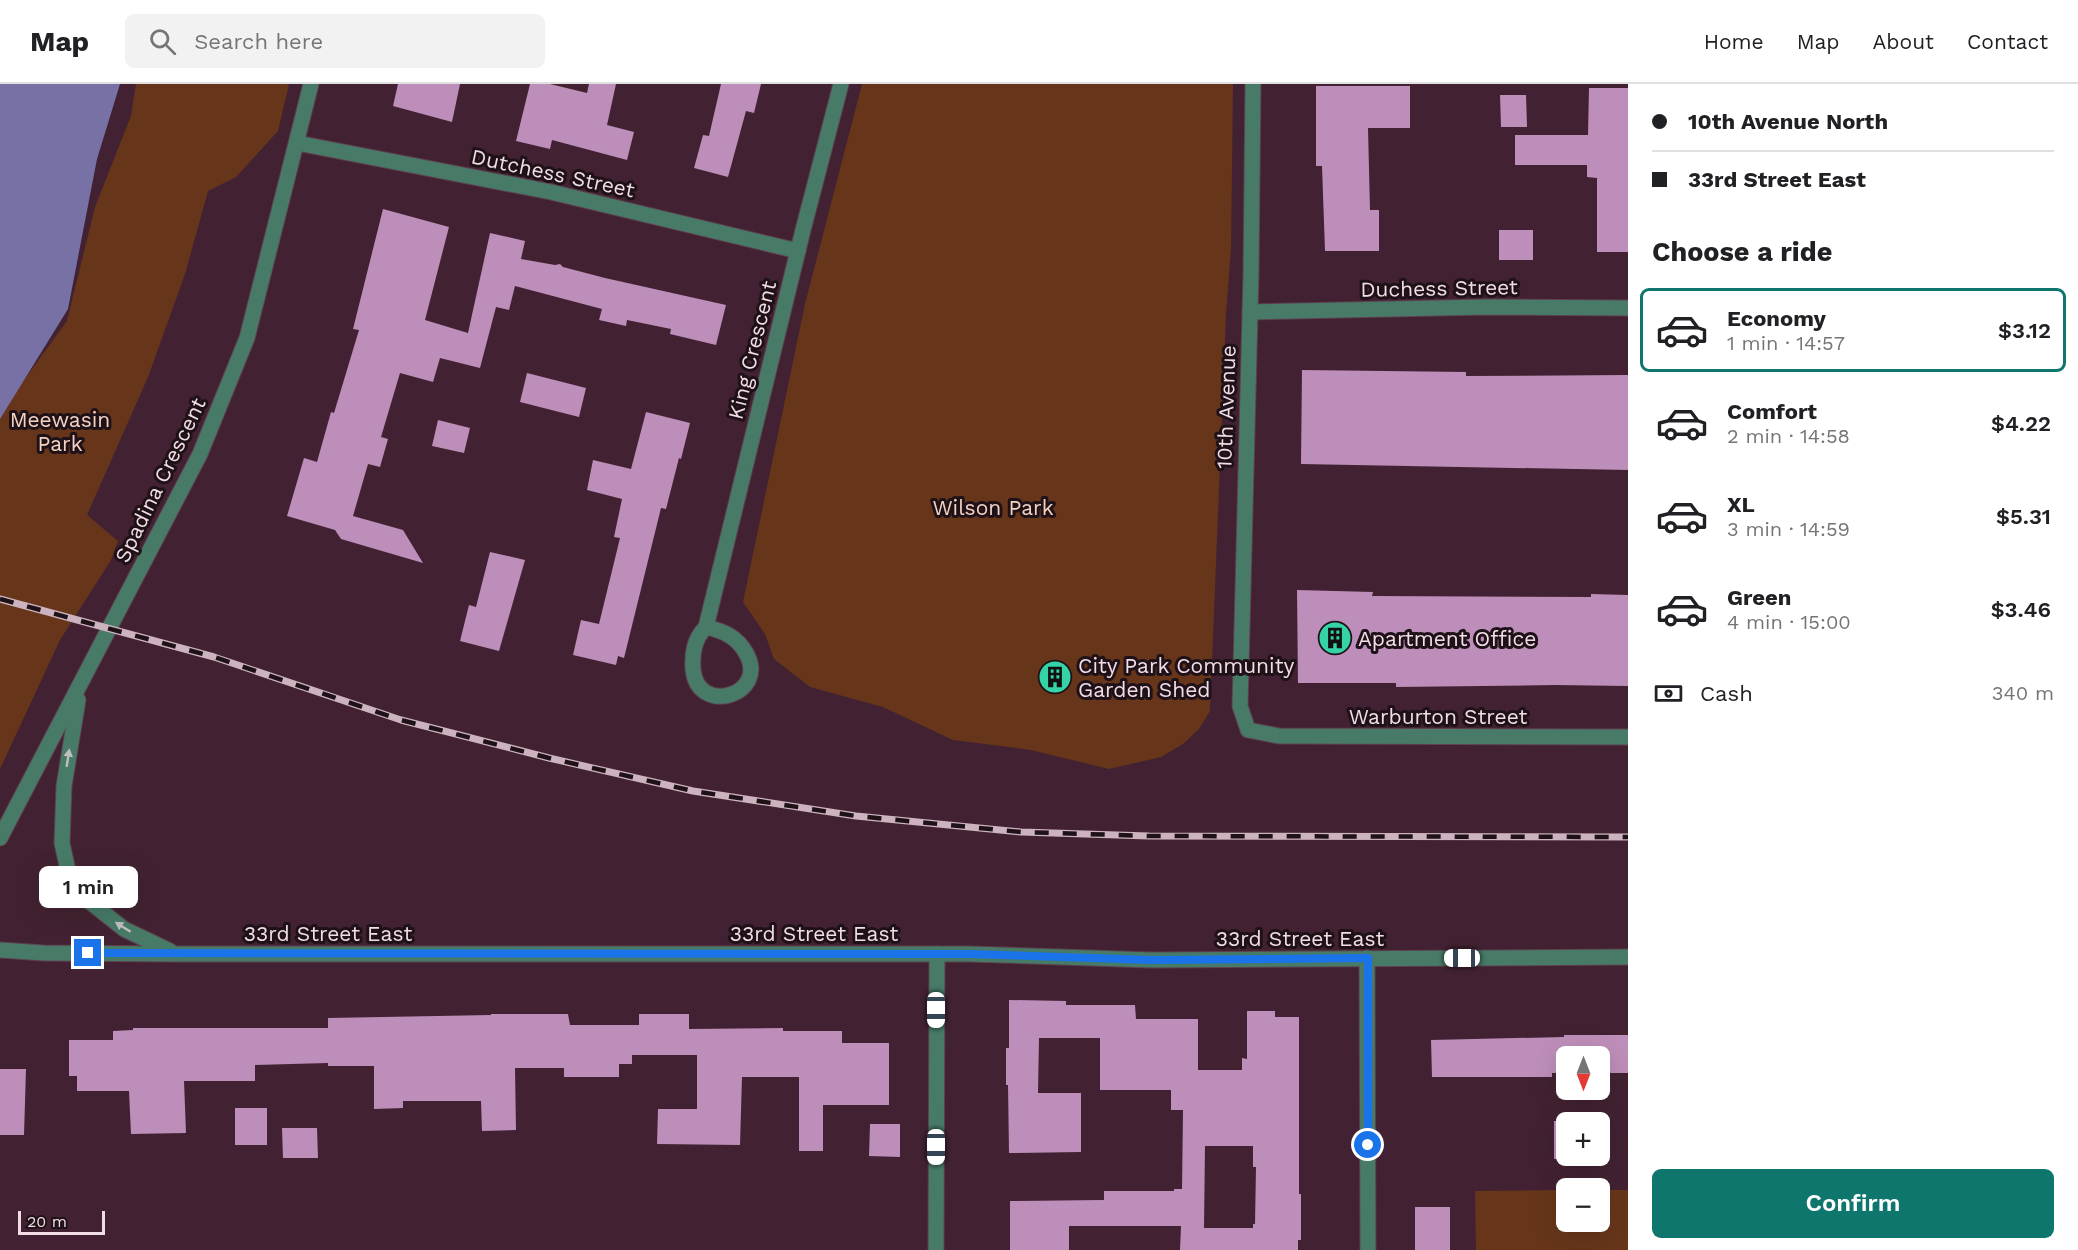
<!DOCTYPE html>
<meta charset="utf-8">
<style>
body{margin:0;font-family:"Work Sans",sans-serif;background:#f2f2f2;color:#202124;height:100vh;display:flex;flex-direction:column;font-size:22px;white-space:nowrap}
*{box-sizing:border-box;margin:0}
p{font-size:20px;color:#757577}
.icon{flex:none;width:33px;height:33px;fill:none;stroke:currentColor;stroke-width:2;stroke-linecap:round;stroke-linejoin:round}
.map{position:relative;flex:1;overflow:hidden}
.drawer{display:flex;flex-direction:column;background:#fff;width:450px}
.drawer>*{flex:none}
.hud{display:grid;align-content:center;height:132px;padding:0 24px;background:#fff}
.needle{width:39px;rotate:180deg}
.tools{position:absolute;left:1556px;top:962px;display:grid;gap:12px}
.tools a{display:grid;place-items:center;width:54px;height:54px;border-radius:9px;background:#fff;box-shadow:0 6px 24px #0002;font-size:30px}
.scale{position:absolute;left:18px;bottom:15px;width:87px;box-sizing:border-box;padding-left:6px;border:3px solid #f2dce6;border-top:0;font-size:16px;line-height:21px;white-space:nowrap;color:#f2dce6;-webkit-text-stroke:4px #1f1118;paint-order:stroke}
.end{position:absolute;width:27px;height:27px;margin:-14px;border:8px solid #1a73e8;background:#fff;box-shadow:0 0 0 3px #fff}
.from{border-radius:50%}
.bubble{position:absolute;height:42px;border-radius:9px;background:#fff;box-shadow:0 6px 24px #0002;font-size:20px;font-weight:600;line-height:42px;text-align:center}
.car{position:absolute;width:18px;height:36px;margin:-18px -9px;border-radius:8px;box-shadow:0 0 4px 2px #0007;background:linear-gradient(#fff 24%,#345 0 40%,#fff 0 76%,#345 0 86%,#fff 0)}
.hud b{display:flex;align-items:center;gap:21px;height:57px;font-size:22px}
.hud b+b{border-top:2px solid #e0e0e0}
.hud i{width:15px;height:15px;background:#202124}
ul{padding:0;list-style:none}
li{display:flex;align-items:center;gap:18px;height:84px;margin:0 12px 9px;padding:0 12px;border:3px solid transparent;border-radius:9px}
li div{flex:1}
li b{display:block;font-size:22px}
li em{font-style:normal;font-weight:600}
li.current{border-color:#0f766e}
li>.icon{width:54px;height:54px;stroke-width:1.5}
h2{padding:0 24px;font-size:27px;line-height:72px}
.pay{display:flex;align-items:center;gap:15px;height:66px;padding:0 24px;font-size:22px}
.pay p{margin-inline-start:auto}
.primary-button{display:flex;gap:12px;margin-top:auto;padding:12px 24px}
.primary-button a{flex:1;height:69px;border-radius:9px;background:#0f766e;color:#fff;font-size:24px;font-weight:600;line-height:69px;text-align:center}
header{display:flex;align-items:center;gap:36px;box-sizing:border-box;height:84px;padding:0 30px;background:#fff;border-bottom:2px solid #e0e0e0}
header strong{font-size:28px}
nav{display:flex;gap:33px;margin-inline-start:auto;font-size:21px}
.search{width:420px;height:54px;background:#f2f2f2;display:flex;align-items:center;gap:15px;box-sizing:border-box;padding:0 21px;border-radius:9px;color:#757577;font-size:22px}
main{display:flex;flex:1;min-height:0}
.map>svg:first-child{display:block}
</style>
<header>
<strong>Map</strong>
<div class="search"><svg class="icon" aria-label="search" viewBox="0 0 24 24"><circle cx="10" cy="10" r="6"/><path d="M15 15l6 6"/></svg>Search here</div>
<nav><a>Home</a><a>Map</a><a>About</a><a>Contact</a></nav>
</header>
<main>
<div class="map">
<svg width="1628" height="1166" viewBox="0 0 1628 1166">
<rect width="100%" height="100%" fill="#422232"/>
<g fill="#67361a">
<path d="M136 0H289L278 47 236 93 208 107 185 190 148 293 87 431 118 457 111 476 60 556 0 685V329L67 237 95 123 131 32Z"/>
<path d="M862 0H1233L1231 165 1226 230 1210 627 1199 645 1183 660 1161 673 1109 685 1031 666 953 656 883 623 810 603 774 575 765 550 743 518 805 220Z"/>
<path d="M1566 1106V1137H1599V1106H1628V1166H1476L1475 1107Z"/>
</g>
<path fill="#7771a6" d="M0 0H120L97 75 68 225 0 335Z"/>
<g fill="#bd8eb9" fill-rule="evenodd">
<path d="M398 0H460L452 38 393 22Z"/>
<path d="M530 0H550L587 9 589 0H616L607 41 634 48 627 76 552 56 550 65 516 57Z"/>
<path d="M721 0H761L754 29 746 27 728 93 694 84 703 51 709 52Z"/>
<path d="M1316 2H1410V44H1368L1370 126H1379V167H1325L1322 82H1316Z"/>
<path d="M1589 4H1628V168H1597V94L1587 93V81H1515V51H1588Z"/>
<path d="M1500 11H1526L1527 43H1501Z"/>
<path d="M383 125 449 143 425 236 468 249 490 149 525 157 521 175 555 181 560 180 563 183 605 194 726 221 716 261 670 250 671 245 627 236 626 242 599 236 602 225 515 202 509 226 496 223 480 284 440 274 433 298 400 289 381 353 388 355 380 383 368 380 353 432 403 446 423 479 341 455 335 446 287 432 304 374 317 378 331 328 334 329 359 246 353 245Z"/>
<rect x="1499" y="146" width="34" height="30"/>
<path d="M1302 286 1466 288V292L1628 291V386L1301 380Z"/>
<path d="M527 289 586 304 579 333 520 318Z"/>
<path d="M646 328 690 339 681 375 679 374 666 425 661 424 624 574 618 572 616 581 573 571 581 536 599 540 620 454 614 453 622 415 587 406 593 376 631 385Z"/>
<path d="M438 336 470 344 464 369 432 362Z"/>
<path d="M490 468 525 476 499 567 460 557 469 521 476 523Z"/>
<path d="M1297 506 1373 508 1372 512 1591 513V510L1628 511V602L1556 601 1396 603V599H1298Z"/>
<path d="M1009 916 1066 917V921H1135L1136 935H1198V986H1242V974L1247 975V927H1275V933H1299V1110H1301V1156H1298V1166H1180L1181 1142H1069V1166H1010V1117L1104 1116V1107H1174V1105H1182L1183 1026H1171V1006H1100V954H1039L1038 1009H1081V1068L1009 1069 1008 1001H1006V964H1009ZM1205 1062H1253V1083H1256L1255 1140H1253V1144H1204Z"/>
<path d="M491 930H568L570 941H639V930H689V945L783 944V947H842V959H889V1021H823V1067H799V993H742L740 1061 657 1060 658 1025H697V971H632V980H619V993H564V984H515L516 1046 482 1047 481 1017H403V1024L374 1025V982H328V979L255 981V997H184L186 1049 131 1050 129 1007H77V992H69V956H113V947L133 946V944H328V934L491 931Z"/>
<path d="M1564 951H1628V989H1599V972H1566V989H1552V993H1432L1431 956 1564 953Z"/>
<path d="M0 985H26L24 1051H0Z"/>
<rect x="235" y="1024" width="32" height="37"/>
<path d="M1554 1037H1580L1566 1038V1071H1579V1075H1554Z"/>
<path d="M870 1040H900V1073L869 1072Z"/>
<path d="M282 1044H317L318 1074H283Z"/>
<rect x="1415" y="1123" width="35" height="43"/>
</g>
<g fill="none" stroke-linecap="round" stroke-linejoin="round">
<g stroke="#5e404f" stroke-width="17">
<g id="minor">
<path d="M1253 0 1251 190 1240 622 1248 646 1279 652 1628 653"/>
<path d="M297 59 551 108 798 167"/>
<path d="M1250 228 1487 223 1628 224"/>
<path d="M706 543C724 547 737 553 746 569 770 611 697 633 693 585 692 569 694 555 706 543L803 146 841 0"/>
<path d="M78 616 64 702 62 759 69 791 80 810 124 845 170 867"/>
<path d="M0 754 200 370 247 254 311 0"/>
<path d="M0 866 44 869 175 870H969L1151 876 1628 873"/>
<path d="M1367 874 1368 1166"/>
<path d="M936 1166 937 870"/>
</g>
</g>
<use href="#minor" stroke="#477b68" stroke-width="15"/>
<g stroke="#ccb3bf" stroke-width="7">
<path id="rail" d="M0 515 214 573 401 636 549 674 693 707 856 732 1021 748 1149 752 1628 753"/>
</g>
<use href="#rail" stroke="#1f1118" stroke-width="4.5" stroke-dasharray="14" stroke-linecap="butt"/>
</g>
<defs><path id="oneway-solid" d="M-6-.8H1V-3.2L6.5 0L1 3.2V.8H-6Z" transform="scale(1.5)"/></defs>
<g fill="#bfbfc0">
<use href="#oneway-solid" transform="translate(68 674) rotate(-81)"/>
<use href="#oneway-solid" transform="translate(123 843) rotate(-148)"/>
</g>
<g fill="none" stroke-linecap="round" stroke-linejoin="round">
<path stroke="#1a73e8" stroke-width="8" d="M88 869 969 870 1151 876 1368 874V1061"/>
</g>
<defs>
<g id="building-disc" transform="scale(1.725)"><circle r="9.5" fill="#35d4a7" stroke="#1f1118"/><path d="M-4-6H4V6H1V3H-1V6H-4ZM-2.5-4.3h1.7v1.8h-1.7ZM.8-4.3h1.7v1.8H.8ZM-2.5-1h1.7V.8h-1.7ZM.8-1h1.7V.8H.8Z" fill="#111"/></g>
</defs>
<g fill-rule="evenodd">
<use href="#building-disc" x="1335" y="554"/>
<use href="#building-disc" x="1055" y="593"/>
</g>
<g text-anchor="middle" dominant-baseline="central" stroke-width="6" stroke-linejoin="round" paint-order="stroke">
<g font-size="21" fill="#f2dce6" stroke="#1f1118">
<text transform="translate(553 89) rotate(12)">Dutchess Street</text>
<text transform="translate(1439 204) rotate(-1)">Duchess Street</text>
<text transform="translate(752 266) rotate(-76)">King Crescent</text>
<text transform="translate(1226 323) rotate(-88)">10th Avenue</text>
<text transform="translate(160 396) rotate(-64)">Spadina Crescent</text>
<text x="1438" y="632">Warburton Street</text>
<text x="328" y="849">33rd Street East</text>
<text x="814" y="849">33rd Street East</text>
<text x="1300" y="854">33rd Street East</text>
</g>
<g font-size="21" fill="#f4d2c1" stroke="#1f1118">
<text x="60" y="335">Meewasin<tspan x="60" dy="24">Park</tspan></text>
<text x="993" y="423">Wilson Park</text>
</g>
<g font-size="21" fill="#f2dce6" stroke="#1f1118" text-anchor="start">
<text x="1358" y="554">Apartment Office</text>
<text x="1078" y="581">City Park Community<tspan x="1078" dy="24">Garden Shed</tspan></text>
</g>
</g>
</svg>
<div class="tools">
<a><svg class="needle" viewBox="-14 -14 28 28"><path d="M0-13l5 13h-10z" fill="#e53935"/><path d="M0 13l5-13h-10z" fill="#757577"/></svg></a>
<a>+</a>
<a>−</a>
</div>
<div class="scale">20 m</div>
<i class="end from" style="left:1368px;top:1061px"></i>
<i class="end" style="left:88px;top:869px"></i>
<div class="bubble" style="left:39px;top:782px;width:99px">1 min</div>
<i class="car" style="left:1462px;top:874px;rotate:270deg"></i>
<i class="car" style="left:936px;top:926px;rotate:180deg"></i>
<i class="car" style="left:936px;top:1063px;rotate:180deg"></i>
</div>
<section class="drawer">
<div class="hud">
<b><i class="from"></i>10th Avenue North</b>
<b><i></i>33rd Street East</b>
</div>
<h2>Choose a ride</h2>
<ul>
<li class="current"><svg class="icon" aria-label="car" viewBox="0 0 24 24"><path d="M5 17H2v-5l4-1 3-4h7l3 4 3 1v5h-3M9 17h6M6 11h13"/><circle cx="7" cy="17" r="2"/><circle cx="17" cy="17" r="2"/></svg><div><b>Economy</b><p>1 min · 14:57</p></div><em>$3.12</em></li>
<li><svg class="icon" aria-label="car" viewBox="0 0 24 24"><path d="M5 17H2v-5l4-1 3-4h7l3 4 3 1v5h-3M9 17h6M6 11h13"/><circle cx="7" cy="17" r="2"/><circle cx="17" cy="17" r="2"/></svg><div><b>Comfort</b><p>2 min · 14:58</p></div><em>$4.22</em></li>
<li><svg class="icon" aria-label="car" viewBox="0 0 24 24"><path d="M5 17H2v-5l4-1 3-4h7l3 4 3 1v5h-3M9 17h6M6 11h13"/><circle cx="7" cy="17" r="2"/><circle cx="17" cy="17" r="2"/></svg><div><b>XL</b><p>3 min · 14:59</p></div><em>$5.31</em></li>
<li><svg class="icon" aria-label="car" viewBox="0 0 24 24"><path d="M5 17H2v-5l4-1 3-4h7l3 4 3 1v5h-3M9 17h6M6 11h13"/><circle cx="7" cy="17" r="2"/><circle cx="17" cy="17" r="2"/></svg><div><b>Green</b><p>4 min · 15:00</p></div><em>$3.46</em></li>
</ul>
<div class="pay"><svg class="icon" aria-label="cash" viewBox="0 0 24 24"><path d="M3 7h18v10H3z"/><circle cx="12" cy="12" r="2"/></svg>Cash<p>340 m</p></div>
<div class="primary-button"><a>Confirm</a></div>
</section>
</main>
